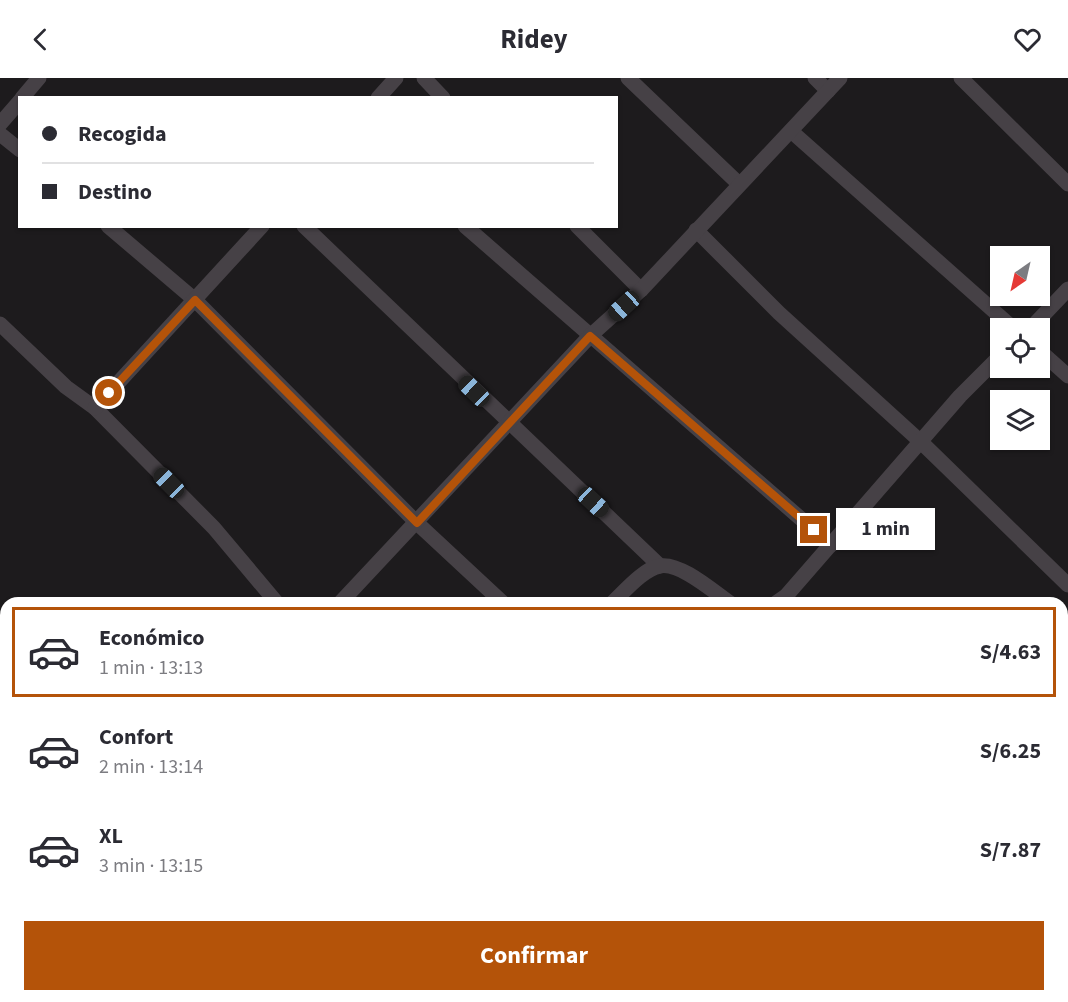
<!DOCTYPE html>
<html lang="es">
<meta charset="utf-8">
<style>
body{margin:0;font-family:"Source Sans 3",sans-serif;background:#f2f2f3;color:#2b2b33;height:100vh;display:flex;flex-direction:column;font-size:22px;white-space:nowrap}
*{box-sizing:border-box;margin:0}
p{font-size:20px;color:#7c7c81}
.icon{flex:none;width:33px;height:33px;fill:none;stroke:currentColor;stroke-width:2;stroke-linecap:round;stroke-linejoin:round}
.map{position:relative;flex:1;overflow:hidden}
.panel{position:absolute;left:0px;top:519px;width:1068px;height:405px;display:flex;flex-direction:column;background:#fff;border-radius:18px 18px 0 0;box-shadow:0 2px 4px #0004}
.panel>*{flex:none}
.top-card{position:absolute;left:18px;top:18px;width:600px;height:132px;border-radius:0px;box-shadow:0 2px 4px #0004;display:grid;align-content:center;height:132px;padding:0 24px;background:#fff}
.needle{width:39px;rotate:214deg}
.fabs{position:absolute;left:990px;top:168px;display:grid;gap:12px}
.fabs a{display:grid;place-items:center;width:60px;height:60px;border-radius:0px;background:#fff;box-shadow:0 2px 4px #0004;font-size:30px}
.end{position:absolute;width:27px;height:27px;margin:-14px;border:8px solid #b45309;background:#fff;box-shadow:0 0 0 3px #fff}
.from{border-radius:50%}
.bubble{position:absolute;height:42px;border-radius:0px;background:#fff;box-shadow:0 2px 4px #0004;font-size:20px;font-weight:700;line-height:42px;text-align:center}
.car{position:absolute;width:18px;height:36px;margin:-18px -9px;border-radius:8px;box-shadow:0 0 4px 2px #0007;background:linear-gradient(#222 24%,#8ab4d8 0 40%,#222 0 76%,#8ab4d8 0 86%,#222 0)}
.top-card b{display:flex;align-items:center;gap:21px;height:57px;font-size:22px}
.top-card b+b{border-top:2px solid #e1e1e2}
.top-card i{width:15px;height:15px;background:#2b2b33}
ul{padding:10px 0 0;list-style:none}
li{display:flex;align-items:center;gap:18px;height:90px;margin:0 12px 9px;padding:0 12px;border:3px solid transparent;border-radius:0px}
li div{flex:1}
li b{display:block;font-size:22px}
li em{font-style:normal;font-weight:700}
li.on{border-color:#b45309}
li>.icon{width:54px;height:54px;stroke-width:1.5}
.primary-button{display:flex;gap:12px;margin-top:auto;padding:12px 24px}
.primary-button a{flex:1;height:69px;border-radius:0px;background:#b45309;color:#fff;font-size:24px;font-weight:700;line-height:69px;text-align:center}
header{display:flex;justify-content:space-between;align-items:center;height:78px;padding:0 24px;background:#fff;font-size:27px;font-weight:700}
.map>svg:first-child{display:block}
</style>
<header><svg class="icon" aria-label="back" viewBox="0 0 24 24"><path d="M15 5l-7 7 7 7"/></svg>Ridey<svg class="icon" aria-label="heart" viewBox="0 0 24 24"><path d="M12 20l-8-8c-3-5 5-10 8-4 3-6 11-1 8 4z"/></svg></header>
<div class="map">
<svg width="1068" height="924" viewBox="0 0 1068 924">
<rect width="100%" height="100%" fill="#1d1b1d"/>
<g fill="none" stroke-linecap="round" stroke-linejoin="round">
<g stroke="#464146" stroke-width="15">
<path d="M424 0 443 20"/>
<path d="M628 0 739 106"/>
<path d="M815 0 828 13"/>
<path d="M961 0 1068 106"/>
<path d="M22 20 39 0"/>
<path d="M378 20 396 0"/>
<path d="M0 46 20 23"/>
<path d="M791 53 1013 250"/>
<path d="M0 56 20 72"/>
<path d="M108 148 195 222 417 445 503 525"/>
<path d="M304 148 660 488"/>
<path d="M465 148 831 467"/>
<path d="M577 148 641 212"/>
<path d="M696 152 779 235 921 364 1068 507"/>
<path d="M0 246 66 309 95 330 214 450 277 525"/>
<path d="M1031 250 1068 211"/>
<path d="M1040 273 1068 298"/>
<path d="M95 330 262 148"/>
<path d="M340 525 590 258 641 212 840 0"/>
<path d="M612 525C624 514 643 491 660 488 680 484 714 514 730 525"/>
<path d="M776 525 786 518 960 318 1000 278"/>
<path d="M1062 631 1068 624"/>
<path d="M665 918 671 924"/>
<path d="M725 924 731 918"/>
<path d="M969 924 974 918"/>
</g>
</g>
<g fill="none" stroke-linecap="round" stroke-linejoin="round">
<path stroke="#b45309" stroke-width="8" d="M109 315 195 222 417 445 590 258 814 452"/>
</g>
</svg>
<div class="fabs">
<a><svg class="needle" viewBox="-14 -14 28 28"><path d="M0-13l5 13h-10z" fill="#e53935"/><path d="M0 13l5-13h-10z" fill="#7c7c81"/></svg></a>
<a><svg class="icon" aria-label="locate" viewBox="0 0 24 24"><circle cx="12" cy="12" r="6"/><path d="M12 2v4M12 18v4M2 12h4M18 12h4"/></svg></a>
<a><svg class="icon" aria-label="layers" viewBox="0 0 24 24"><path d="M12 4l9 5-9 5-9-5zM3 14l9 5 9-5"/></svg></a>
</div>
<i class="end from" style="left:109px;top:315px"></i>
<i class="end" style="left:814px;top:452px"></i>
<div class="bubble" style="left:836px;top:430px;width:99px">1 min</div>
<i class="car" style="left:624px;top:228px;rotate:228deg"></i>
<i class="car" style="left:474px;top:313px;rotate:314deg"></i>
<i class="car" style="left:169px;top:405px;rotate:315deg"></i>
<i class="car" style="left:593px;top:424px;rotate:133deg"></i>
<div class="top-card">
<b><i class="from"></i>Recogida</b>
<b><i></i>Destino</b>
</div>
<section class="panel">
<ul>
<li class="on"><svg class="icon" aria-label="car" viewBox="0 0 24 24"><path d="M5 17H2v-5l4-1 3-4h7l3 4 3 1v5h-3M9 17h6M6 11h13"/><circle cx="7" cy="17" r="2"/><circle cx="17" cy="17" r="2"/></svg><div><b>Económico</b><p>1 min · 13:13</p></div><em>S/4.63</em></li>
<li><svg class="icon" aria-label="car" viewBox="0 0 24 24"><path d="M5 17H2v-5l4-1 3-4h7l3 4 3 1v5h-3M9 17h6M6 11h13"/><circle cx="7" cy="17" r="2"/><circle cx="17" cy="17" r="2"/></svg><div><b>Confort</b><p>2 min · 13:14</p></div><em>S/6.25</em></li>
<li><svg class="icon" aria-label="car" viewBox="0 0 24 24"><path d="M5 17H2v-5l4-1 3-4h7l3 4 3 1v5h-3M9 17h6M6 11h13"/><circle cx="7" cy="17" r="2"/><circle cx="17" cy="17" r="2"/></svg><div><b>XL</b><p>3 min · 13:15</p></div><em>S/7.87</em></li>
</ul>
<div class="primary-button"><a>Confirmar</a></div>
</section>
</div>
